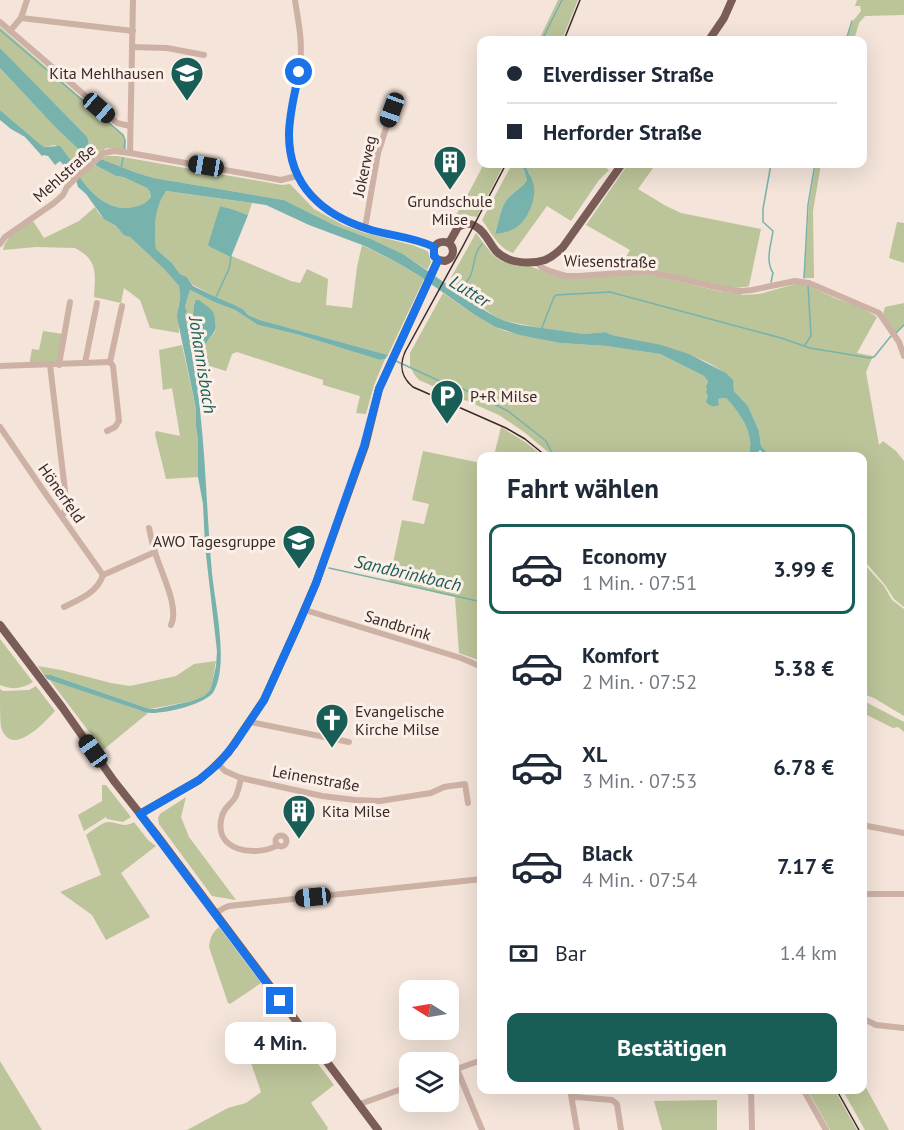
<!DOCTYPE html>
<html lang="de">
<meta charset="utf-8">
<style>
body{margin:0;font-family:"PT Sans",sans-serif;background:#f6f6f7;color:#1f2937;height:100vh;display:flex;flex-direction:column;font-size:22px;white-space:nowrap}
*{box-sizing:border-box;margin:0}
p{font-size:20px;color:#747a83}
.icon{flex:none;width:33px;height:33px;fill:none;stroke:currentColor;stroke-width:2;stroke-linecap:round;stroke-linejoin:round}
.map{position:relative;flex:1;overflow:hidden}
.drawer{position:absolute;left:477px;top:452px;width:390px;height:642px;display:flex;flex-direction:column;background:#fff;border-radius:12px;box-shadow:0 6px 24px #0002}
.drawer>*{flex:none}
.banner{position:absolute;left:477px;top:36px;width:390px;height:132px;border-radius:12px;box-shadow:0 6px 24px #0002;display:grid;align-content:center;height:132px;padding:0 30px;background:#fff}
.needle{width:39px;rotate:281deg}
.fabs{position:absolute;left:399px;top:980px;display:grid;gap:12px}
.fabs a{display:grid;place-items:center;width:60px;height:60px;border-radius:12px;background:#fff;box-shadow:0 6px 24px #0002;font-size:30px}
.end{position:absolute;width:27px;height:27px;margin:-14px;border:8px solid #1a73e8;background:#fff;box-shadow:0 0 0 3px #fff}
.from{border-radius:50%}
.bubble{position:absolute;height:42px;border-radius:12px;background:#fff;box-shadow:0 6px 24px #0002;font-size:20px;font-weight:700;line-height:42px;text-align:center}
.car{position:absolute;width:18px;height:36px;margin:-18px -9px;border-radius:8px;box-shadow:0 0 4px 2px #0007;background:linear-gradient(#222 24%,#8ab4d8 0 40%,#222 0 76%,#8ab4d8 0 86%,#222 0)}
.banner b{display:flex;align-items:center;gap:21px;height:57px;font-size:22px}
.banner b+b{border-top:2px solid #e0e1e3}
.banner i{width:15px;height:15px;background:#1f2937}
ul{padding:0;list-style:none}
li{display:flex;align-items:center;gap:18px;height:90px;margin:0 12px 9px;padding:0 18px;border:3px solid transparent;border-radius:12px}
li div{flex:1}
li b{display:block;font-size:22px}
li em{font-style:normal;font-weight:700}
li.active{border-color:#195d57}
li>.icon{width:54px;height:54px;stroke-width:1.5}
h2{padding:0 30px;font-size:27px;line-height:72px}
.pay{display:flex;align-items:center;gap:15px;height:66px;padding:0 30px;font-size:22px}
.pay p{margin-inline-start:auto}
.action{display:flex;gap:12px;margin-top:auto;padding:12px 30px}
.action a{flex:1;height:69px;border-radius:12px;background:#195d57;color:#fff;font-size:24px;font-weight:700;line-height:69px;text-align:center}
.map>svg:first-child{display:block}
</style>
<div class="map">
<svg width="904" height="1130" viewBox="0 0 904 1130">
<rect width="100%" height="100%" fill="#f4e4da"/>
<g fill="#bcc499" fill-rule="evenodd">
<path d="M558 0H578L562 40H539Z"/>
<path d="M857 0H904V15L865 16 859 23 854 40H846L853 21 861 11 860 6H855Z"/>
<path d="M0 27 123 134 126 142V150L106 148 98 155 90 147 89 142 0 48Z"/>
<path d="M0 68 56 128 91 161 79 173 70 164 55 145 44 147 40 144 0 110Z"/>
<path d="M106 156H117L282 185 290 184 314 209 343 225 365 233 412 245 425 250 428 252 431 262 427 270 403 254 371 239 334 225 284 200 154 178 137 173 101 159Z"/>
<path d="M484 164H504L477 217 465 215 452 221 461 207Z"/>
<path d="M512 164H519L524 170 527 180C522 188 515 191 509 197 500 206 499 222 495 234L514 229 530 174 523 164H601L609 170 599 180 571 221 547 206 513 253C498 248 491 232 482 220Z"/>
<path d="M628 164H656L638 189 666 206 681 213 761 229 749 286C721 293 677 273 647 268 638 267 628 270 618 271L630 250 586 225Z"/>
<path d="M816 164H821L813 211 814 278H804L809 205Z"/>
<path d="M95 165 116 176 123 177 147 188 150 192 151 197C146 203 142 205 135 207 110 212 92 195 79 176Z"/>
<path d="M165 191 252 203 248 215 232 209 220 206 209 245 210 247 291 281 300 283 307 269 328 279 326 305 352 308 357 267 362 245 398 263 424 279 388 355 260 320 248 315 244 310 235 305 216 297 193 285 187 277 180 274 172 263 156 249C154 229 154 207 165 191Z"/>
<path d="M95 207C100 217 105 219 114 225 120 229 123 234 130 237L164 269 179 286 180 297 178 308 179 333 150 328 140 300 124 288 121 303 94 297C95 275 99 260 75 248L36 247 3 250C6 235 21 229 33 221L44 238 79 221Z"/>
<path d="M897 222 904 223V263L889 258Z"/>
<path d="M476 233 492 254 501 261 518 266H529L551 274 644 273 722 292 741 293 742 295 759 294 799 283 807 285 837 299 860 307 877 317 857 353 873 356 866 372 879 445 883 441 896 451 904 461V607L894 599 885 585 863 559 862 456H770L761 446 759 431 748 406 734 391C736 358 637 340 612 335L605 332 584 334 546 329 505 321 496 317 448 283Z"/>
<path d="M190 290 214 302 235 310 258 325 296 334 380 360 385 359 374 385 366 414 356 413 360 396 323 385V380L237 352 232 354 226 371 193 361 185 315 187 311 185 307ZM194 302C207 307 216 308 215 323 215 328 217 329 214 333 210 339 205 341 205 349L194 344V340L192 332Z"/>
<path d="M443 293 475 315 495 327 505 331 560 343 606 346 660 354 704 376 718 399 726 398C737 410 748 424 750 441 751 446 749 451 749 456H553L524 432 499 415 419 380 414 374 410 366V353Z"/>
<path d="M904 303V326L896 334 883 314 885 307Z"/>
<path d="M43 331 63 334 57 364 29 365 32 349 39 350Z"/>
<path d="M182 345 196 409V427L198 440V477L166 479 155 434 156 431 180 436 172 388 163 390 159 350Z"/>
<path d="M501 427 525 442 543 456H494Z"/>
<path d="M423 451 481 463 482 603H480L481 661 459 653 455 597 389 582 402 520 424 524 429 504 412 500Z"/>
<path d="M862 562 884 586 892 600 904 609V716L874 698 863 694Z"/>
<path d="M0 639 33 682C22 689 12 690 0 685Z"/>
<path d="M216 661 212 684 210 690 204 696 192 701 150 709 51 675H44L38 666 61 670 111 683 130 686 176 676 194 664Z"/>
<path d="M49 679 139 710 148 713 103 750Z"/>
<path d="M36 686 55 711C44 723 11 759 1 727 0 719 0 699 0 689L3 691 29 690Z"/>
<path d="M862 700 904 722V732L898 727 893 728 863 713Z"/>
<path d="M102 785H106L131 817 123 822 107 819 106 817 84 831 78 815 102 801Z"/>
<path d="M186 797 181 817 189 837 236 900 212 896 159 824 158 818 160 814Z"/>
<path d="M134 822 148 840 156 846 121 873 150 917 106 940 92 915 60 892 101 875 86 835C91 831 98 826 104 823 115 819 122 830 134 822Z"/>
<path d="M219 927 261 983 230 1004 228 1003 209 947C210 938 212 933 219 927Z"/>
<path d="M291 1028 334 1085 311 1103 328 1128 327 1130H187L228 1108 246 1103 261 1092 249 1057Z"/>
<path d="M0 1061 42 1130H0Z"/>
<path d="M863 1082 889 1130H865L842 1089H862Z"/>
<path d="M807 1089H834L857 1130H830Z"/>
<path d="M717 1100V1130H662L654 1101Z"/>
</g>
<g fill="#77b3ac">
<path d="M0 48 87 137 90 147 98 155 91 161 56 128 0 68Z"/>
<path d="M0 110 40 144 44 147 60 146 72 162 70 165 79 173 72 180 66 172 68 170 60 161 55 165 48 156 44 155 42 156 25 137 11 129 0 120Z"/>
<path d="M101 159 137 173 154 178 284 200 334 225 371 239 403 254 484 310 496 317 505 321 521 325 584 334 605 332 612 335 661 345 689 354 726 373 733 380 734 391 748 406 759 431 761 446 770 456H766L760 450 758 452V456H749C749 451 751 446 750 441 748 424 737 410 726 398L718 399 719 405C713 407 711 407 706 402L708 396 706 392 707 390 706 387 708 382 704 376 660 354 606 346 560 343 520 335 495 327 475 315 421 277 398 263 365 246 309 225 266 205 166 191C154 207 154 229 156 249L172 263 180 274 187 277 193 286 216 297 235 305 244 310 248 315 260 320 388 355 385 359 380 360 296 334 258 325 235 310 214 302 190 290 185 307 187 311 185 315C191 346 197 378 200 410 206 464 207 519 212 573 215 604 229 664 214 691 207 704 167 713 152 713 147 713 143 712 139 710L47 679 44 675H51L141 706 150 709H156L192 701 204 696 210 690 212 684 216 666 217 651 205 546 203 504 198 477V440L196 427V409L177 317 180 297 179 286 164 269 130 237 124 235 116 226 104 219 86 194 78 187 76 180 79 176C92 195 110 212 134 207 142 205 146 203 151 197L150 192 147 188 123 177 116 176 95 165Z"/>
<path d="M519 164H524C528 171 532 178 534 186 536 201 527 222 514 229 508 232 501 233 495 234 499 223 500 206 509 197 515 191 522 188 527 180L524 170Z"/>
<path d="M220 206 232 209 248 215 231 257 210 247 208 245Z"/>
<path d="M196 300H199C208 308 216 309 215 322 215 326 217 328 214 332 210 339 206 340 205 349L202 352 194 350C192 335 192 320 194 304Z"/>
</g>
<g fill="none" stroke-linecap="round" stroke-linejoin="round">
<g stroke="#77b3ac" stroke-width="1.5">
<path d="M0 30 123 135 125 140 124 148"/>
<path d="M542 40 562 0"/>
<path d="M846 40 852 21"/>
<path d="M771 164 763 209V222L773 231C771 246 765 260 773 273L771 282"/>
<path d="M121 169 123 158"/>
<path d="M804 278 808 205 815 164"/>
<path d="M455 288C480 281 468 259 482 244"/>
<path d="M215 299 229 269 231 257"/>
<path d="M541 330 554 297 556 295 610 292 781 338 810 348 870 358 874 357 891 336"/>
<path d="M896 333 904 325"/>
<path d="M805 345 811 336 808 285"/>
<path d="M192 361 196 357 197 352H199"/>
<path d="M396 361 446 384 459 387 508 411 546 441 551 451 556 456"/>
<path d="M329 568 482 602"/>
</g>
<g stroke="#cdb1a5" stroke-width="6">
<path d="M295 0C298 21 303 42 300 63 298 86 291 108 289 131 287 168 306 200 339 217 353 225 370 230 386 234 403 237 419 239 434 247"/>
<path d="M21 18 133 31"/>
<path d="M0 22 117 123 130 126"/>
<path d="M10 31 21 18 27 0"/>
<path d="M132 47 167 48 204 55"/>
<path d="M130 153 133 0"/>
<path d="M365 228 378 153 392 110"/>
<path d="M0 244 5 237 54 203 63 195 67 187 80 174 104 153 114 151 130 153 281 180 297 176"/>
<path d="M537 262 541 267 549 271 566 276H579L647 271 724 289 741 291 752 290 795 281 809 283 879 313 899 342 904 356"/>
<path d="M85 363 97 303"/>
<path d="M50 365 67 507 62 516"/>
<path d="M59 365 70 302"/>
<path d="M0 366 110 362"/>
<path d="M0 427 45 493 103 575"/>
<path d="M107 431 115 427 119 421 113 366 110 362 122 306"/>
<path d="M149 528C151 536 152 544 155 552 160 571 180 607 171 625"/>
<path d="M64 607C80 599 97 593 103 575L155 552"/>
<path d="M305 610 461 658 482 667"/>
<path d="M250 722 349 742"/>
<path d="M218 764 225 771 241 778 322 796 355 800 380 801 431 793 444 787 465 784 468 803"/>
<path d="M241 778C240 784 238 791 236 796 232 804 224 807 222 816 212 851 255 858 278 845"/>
<path d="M862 825 904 833"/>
<circle cx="281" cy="841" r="5.5"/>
<path d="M862 894H904"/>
<path d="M216 913 224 908 229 906 482 879"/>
<path d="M862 1018 876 1025 904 1028"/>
<path d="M457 1069 482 1130"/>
<path d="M448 1072 482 1060"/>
<path d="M570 1089 577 1130"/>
<path d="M751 1089 752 1130"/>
<path d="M803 1089 826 1130"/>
<path d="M572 1098 576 1097 612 1100 617 1104 621 1130"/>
<path d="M359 1105 363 1103 410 1086"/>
</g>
<g stroke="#7b5d57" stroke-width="8">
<path d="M709 40 724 18 732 0"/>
<path d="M449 243 458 227C463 224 469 222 475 226 485 231 489 243 496 251 507 263 530 265 545 260 552 257 558 252 563 247L622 164"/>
<path d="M438 260 434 256V247C438 241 443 241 449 243"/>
<path d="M438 260 445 261C453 259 456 249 449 243"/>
<path d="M0 625 62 707 114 781 156 834 378 1130"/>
<path d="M140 814 199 780 211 770 228 753 264 700 298 625 316 583 365 446 379 389 438 260"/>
</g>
<g stroke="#382a27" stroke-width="1.5">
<path d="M564 40 580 0"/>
<path d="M506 164 463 246 405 352C399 366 401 377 413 387L506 428 525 439 546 456"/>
<path d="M836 1089 859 1130"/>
</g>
</g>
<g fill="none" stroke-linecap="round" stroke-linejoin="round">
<path stroke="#1a73e8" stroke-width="8" d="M280 1001 140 814 199 780 218 764 234 745 264 700 298 625 316 583 364 446 379 389 438 260 434 256V247C414 237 390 236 368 229 323 215 289 186 289 135 289 114 295 93 299 72"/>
</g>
<defs>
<g id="school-pin" transform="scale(1.725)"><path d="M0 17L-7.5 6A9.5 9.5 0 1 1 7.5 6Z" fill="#195d57" stroke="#fbefe7"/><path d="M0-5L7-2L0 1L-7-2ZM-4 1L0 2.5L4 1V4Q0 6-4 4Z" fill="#fff"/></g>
<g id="building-pin" transform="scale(1.725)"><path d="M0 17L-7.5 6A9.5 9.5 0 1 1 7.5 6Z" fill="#195d57" stroke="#fbefe7"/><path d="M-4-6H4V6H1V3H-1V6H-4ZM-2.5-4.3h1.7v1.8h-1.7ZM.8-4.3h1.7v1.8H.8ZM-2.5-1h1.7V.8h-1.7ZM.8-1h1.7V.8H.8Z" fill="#fff"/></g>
<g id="parking-pin" transform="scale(1.725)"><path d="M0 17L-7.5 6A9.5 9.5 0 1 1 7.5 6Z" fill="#195d57" stroke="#fbefe7"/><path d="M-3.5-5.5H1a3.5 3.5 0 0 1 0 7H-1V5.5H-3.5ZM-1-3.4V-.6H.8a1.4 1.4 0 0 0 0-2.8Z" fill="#fff"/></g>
<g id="church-pin" transform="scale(1.725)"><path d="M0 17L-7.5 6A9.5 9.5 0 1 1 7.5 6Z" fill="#195d57" stroke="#fbefe7"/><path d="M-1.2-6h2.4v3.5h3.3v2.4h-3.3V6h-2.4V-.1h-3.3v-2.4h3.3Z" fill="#fff"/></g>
</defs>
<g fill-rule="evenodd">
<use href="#school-pin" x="187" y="73"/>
<use href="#building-pin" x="450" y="162"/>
<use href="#parking-pin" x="447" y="396"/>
<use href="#school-pin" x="299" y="541"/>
<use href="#church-pin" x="332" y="720"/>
<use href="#building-pin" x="299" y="811"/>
</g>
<g text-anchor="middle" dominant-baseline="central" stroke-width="6" stroke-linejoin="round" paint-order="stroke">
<g font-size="16" fill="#382a27" stroke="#fbefe7" text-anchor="start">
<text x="164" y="73" text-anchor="end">Kita Mehlhausen</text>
<text x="450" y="201" text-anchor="middle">Grundschule<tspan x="450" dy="18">Milse</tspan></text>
<text x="470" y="396">P+R Milse</text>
<text x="276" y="541" text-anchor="end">AWO Tagesgruppe</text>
<text x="355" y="711">Evangelische<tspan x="355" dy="18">Kirche Milse</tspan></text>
<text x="322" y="811">Kita Milse</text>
</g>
<g font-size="16" fill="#382a27" stroke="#fbefe7">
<text transform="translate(364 166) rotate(-78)">Jokerweg</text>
<text transform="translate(64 173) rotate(-42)">Mehlstraße</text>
<text transform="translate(610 261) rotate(1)">Wiesenstraße</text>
<text transform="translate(62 493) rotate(55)">Hönerfeld</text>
<text transform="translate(398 625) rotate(17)">Sandbrink</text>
<text transform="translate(316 778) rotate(10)">Leinenstraße</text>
</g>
<g font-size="18" font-style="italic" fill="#195d57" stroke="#fbefe7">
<text transform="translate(470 291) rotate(32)">Lutter</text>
<text transform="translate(203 365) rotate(81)">Johannisbach</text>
<text transform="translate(408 573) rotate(13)">Sandbrinkbach</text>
</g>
</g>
</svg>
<div class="fabs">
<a><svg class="needle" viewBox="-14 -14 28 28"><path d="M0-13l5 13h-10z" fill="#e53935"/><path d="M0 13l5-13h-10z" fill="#747a83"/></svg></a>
<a><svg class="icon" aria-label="layers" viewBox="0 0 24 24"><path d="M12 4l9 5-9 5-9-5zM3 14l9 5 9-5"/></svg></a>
</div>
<i class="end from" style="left:299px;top:72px"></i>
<i class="end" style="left:280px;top:1001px"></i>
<div class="bubble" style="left:225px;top:1022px;width:111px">4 Min.</div>
<i class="car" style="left:99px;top:108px;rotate:131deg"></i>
<i class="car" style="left:392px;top:110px;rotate:200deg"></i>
<i class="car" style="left:206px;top:166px;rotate:280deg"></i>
<i class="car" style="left:93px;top:751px;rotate:325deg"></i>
<i class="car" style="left:313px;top:897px;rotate:264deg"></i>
<div class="banner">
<b><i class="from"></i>Elverdisser Straße</b>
<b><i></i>Herforder Straße</b>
</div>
<section class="drawer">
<h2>Fahrt wählen</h2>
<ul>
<li class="active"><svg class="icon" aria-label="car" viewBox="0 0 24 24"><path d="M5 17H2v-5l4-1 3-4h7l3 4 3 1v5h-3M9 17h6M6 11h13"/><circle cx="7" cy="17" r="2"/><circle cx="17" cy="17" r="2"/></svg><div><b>Economy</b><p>1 Min. · 07:51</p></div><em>3.99 €</em></li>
<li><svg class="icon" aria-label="car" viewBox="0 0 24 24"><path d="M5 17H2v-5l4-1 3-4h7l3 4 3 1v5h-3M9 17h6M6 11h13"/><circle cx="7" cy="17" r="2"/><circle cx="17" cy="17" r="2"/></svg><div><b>Komfort</b><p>2 Min. · 07:52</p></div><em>5.38 €</em></li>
<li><svg class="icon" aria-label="car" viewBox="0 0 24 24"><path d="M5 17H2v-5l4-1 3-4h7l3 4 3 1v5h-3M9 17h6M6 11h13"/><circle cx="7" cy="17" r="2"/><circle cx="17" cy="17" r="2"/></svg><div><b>XL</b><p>3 Min. · 07:53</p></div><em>6.78 €</em></li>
<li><svg class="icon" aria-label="car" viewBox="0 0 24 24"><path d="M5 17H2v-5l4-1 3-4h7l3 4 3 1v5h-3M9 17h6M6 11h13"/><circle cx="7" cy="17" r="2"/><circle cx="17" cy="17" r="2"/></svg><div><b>Black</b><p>4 Min. · 07:54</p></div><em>7.17 €</em></li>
</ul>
<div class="pay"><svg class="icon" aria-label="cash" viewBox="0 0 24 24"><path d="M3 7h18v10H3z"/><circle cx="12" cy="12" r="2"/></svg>Bar<p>1.4 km</p></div>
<div class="action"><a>Bestätigen</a></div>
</section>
</div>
